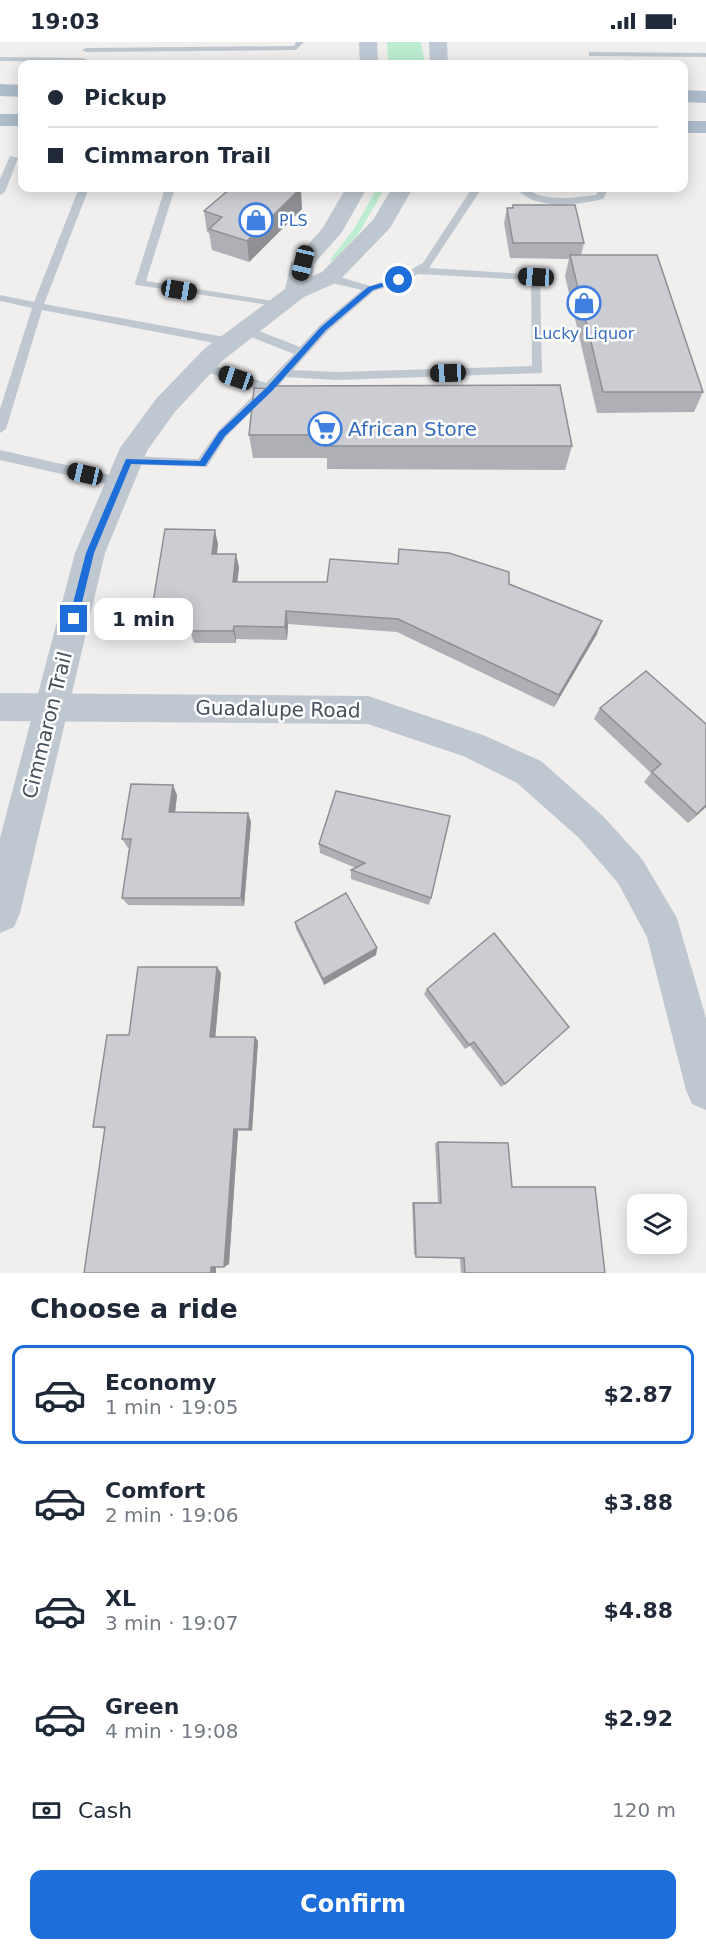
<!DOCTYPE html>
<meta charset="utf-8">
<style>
body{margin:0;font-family:"DejaVu Sans",sans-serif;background:#f6f6f7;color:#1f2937;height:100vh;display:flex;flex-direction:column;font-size:22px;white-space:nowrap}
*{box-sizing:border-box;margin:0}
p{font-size:20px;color:#747a83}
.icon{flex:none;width:33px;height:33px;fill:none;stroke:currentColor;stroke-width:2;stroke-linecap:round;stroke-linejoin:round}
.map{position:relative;height:1231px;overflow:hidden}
.drawer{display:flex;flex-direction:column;background:#fff;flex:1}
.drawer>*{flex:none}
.hud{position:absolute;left:18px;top:18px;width:670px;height:132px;border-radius:12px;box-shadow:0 3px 15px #0003;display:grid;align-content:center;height:132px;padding:0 30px;background:#fff}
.fabs{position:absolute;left:627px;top:1152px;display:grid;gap:12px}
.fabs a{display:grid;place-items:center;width:60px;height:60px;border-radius:12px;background:#fff;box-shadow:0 3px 15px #0003;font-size:30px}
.end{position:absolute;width:27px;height:27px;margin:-14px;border:8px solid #1e6eda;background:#fff;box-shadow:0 0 0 3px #fff}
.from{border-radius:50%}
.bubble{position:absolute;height:42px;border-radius:12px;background:#fff;box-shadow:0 3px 15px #0003;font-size:20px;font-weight:600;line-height:42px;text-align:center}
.car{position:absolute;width:18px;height:36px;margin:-18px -9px;border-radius:8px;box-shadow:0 0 4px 2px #0007;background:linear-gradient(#222 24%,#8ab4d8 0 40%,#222 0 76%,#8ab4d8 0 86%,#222 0)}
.hud b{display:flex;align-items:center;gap:21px;height:57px;font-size:22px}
.hud b+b{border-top:2px solid #e0e1e3}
.hud i{width:15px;height:15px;background:#1f2937}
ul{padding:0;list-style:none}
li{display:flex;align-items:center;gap:18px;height:99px;margin:0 12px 9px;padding:0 18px;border:3px solid transparent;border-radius:12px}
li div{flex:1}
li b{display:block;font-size:22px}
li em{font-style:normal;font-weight:600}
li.current{border-color:#1e6eda}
li>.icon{width:54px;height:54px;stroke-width:1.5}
h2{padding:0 30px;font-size:27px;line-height:72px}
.pay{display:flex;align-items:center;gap:15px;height:66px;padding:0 30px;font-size:22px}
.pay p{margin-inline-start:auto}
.action{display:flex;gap:12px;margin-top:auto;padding:12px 30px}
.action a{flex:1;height:69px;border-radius:12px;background:#1e6eda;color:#fff;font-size:24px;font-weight:600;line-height:69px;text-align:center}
.status{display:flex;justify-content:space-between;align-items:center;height:42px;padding:0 30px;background:#fff;direction:ltr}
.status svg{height:16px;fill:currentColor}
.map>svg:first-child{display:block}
</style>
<div class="status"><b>19:03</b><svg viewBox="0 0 49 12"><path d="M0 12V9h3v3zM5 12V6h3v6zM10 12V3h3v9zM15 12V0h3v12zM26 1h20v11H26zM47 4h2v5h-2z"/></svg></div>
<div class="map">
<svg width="706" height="1231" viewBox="0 0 706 1231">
<rect width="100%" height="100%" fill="#f1eeee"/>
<g fill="#bdedd0">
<path d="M387 0H421L425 22H388Z"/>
<path d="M377 146H385L358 192 334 218 329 219 354 187Z"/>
</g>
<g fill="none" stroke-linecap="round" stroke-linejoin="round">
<g fill="#bfc8d0" fill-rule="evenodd">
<path d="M296 0H304L296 8 86 10 82 8 86 6 294 4Z"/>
<path d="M589 10 706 11V15L592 14H589Z"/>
<path d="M0 15 83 16 87 18 83 20 0 19Z"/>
<path d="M10 114 18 116 5 150 0 153V137Z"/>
<path d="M79 146H89L44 262 230 296 236 300 230 304 42 268 6 387 0 391V367L32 266 0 259V253L34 260Z"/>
<path d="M165 146H175L146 239 279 260 283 261V265L136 243 135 241Z"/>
<path d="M472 146H482L429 226 540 233 542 331 336 338 286 335 274 350 270 351 226 395 207 425 123 422 122 419 128 414 198 417 218 389 259 348 198 327V321H206L266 341 294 312 241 291V285H249L300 305 320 283 362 248 336 242 326 237V233L330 232 370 244 395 236 423 221ZM418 232 531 238 532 324 336 330 293 328 328 289 374 249 403 240Z"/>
<path d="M516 146C527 145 532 152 543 154 560 158 579 155 596 153L599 146H609L603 157C577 163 535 169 516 146Z"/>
<path d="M0 408 119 435 126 440 119 445 0 418Z"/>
</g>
<path fill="#bfc8d0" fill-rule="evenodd" d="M0 651 368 654 483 693 541 719 603 774 642 817 677 876 706 976V1068L692 1062 686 1048 647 895 618 841 579 796 517 741 463 714 368 682 0 679Z"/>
<path fill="#bfc8d0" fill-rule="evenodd" d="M346 146H367L342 190 314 222 312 234 322 230 373 178 392 146H413L390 186 338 240 304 255 222 319 174 371 147 409 105 511 20 871 14 885 0 891V796L75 511 120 406 156 357 204 307 285 247 291 221 322 187Z"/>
<g fill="#bfc9d5" fill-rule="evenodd">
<path d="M359 0H377L378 22H360Z"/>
<path d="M429 0H447L448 22H430Z"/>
</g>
<g fill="#aebdcc" fill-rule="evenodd">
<path d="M0 42 22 43V55L0 54Z"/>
<path d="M684 48 706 49V61L684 60Z"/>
<rect x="0" y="72" width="22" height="12"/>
<rect x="684" y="79" width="22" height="12"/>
</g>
</g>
<g fill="#afb0b5">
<path d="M513 163 584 201 581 213 703 350 694 370 597 371 565 234 569 217 510 216 504 181 507 166H512Z"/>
<path d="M302 167 249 220 212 208 209 191 207 190 204 169Z"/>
<path d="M254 346 572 404 565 428 327 427V416H253L249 393Z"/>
<path d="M218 502 217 512 239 525 237 540 509 542 597 592 554 665 397 590 288 582 287 598 236 597V601H194L191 592H154L150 579Z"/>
<path d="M600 666 706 682V765L688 781 644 740 651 731 594 677Z"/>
<path d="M336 749 431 856 429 863 351 837V828L356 826 320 811 319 802Z"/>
<path d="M177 753 175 770 248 771 251 780 244 864 128 863 122 856 129 806H128L122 797Z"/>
<path d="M295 880 377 906 376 913 324 943 296 887Z"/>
<path d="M494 891 505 1042 501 1045 470 1004 465 1007 424 952 427 947Z"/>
<path d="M217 925 221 931 215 995H255L258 999 252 1089H238L229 1222 224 1225H216V1231H84L105 1087 93 1085 129 993Z"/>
<path d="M438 1100 512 1145 605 1231H461L460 1216 416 1215 414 1212 412 1160H438L435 1101Z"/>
</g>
<g fill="#8e9094">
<path d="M301 146 302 167 249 220 247 199Z"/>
<path d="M215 488 218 502 215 525 212 512Z"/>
<path d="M236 512 239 525 236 553 233 540Z"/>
<path d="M286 569 288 582 287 598 285 585Z"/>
<path d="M602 579 597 592 554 665 559 653Z"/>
<path d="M234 584 236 597V601L233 589Z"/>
<path d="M173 743 177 753 174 780 169 770Z"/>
<path d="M706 763V765L688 781Z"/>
<path d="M248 771 251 780 244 864 241 856Z"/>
<path d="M377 906 376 913 324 943 323 937Z"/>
<path d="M217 925 221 931 215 999 210 995Z"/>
<path d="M255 995 258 999 252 1089 249 1087Z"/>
<path d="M234 1087 238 1089 229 1222 224 1225Z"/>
<path d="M216 1222V1231H211V1225Z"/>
</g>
<g fill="#cbcdd3" stroke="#8e9094" stroke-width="1.5">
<path d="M231 146 252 147 253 146H301L247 199 209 187 222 175 204 169Z"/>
<path d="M513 163H575L584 201H513L507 166H513Z"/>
<path d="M570 213H657L703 350H603Z"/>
<path d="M560 343 572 404H326V393H249L254 346 272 347 273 344Z"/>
<path d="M165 487 215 488 212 512H236L233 540H327L330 517 398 522 399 507 449 511 509 530V542L602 579 559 653 398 577 286 569 285 585 234 584 233 589H190L192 579H150Z"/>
<path d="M646 629 706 682V763L697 772 652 730 661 722 600 666Z"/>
<path d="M131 742 173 743 169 770 248 771 241 856H122L131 797H122Z"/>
<path d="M336 749 450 774 431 856 351 828 365 821 319 802Z"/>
<path d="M346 851 377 906 323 937 295 880Z"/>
<path d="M494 891 569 985 505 1042 474 1000 469 1003 427 947Z"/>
<path d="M138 925H217L210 995H255L249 1087H234L224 1225H211V1231H84L105 1085H93L107 993H129Z"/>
<path d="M438 1100 508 1101 512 1145H595L605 1231H465L464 1216 416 1215 414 1161H441Z"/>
</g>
<path fill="#1e6eda" d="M399 236 401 239 373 248 326 288 272 349 225 394 205 424 131 422 94 511 78 577 74 581 70 580 69 577 86 511 126 417 200 419 219 390 267 345 321 285 368 245Z"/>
<defs>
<g id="shop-ring" transform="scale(1.725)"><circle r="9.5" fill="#fff" stroke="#3f7fe0" stroke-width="1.5"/><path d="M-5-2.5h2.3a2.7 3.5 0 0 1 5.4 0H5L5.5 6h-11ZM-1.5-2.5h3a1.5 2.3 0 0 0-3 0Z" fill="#3f7fe0"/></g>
<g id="supermarket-ring" transform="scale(1.725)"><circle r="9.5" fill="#fff" stroke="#3f7fe0" stroke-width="1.5"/><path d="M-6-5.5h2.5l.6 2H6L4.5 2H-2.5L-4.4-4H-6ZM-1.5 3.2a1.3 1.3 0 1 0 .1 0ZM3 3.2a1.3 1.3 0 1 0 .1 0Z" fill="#3f7fe0"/></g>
</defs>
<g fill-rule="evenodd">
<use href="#shop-ring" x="256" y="178"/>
<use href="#shop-ring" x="584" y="261"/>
<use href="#supermarket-ring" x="325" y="387"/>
</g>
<g text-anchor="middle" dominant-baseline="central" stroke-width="5" stroke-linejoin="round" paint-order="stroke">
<g font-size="16" fill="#366cbe" stroke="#fff" text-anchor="start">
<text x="279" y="178">PLS</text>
<text x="584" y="291" text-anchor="middle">Lucky Liquor</text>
</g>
<g font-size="20" fill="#366cbe" stroke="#fff" text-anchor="start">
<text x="348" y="387">African Store</text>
</g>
<g font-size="20" fill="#47515b" stroke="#fff">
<text transform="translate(278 667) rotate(1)">Guadalupe Road</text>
<text transform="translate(47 683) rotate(-76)">Cimmaron Trail</text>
</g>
</g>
</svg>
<div class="fabs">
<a><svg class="icon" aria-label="layers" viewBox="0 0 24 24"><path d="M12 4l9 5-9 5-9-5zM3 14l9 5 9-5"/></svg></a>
</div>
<i class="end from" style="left:399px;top:238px"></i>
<i class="end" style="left:74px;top:577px"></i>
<div class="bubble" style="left:94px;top:556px;width:99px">1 min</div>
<i class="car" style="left:303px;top:221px;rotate:193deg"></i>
<i class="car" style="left:536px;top:235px;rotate:273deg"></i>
<i class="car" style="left:179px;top:248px;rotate:99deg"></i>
<i class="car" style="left:448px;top:331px;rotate:268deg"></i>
<i class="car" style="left:236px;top:336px;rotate:289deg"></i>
<i class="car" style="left:85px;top:432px;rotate:283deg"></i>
<div class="hud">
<b><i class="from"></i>Pickup</b>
<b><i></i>Cimmaron Trail</b>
</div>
</div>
<section class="drawer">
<h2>Choose a ride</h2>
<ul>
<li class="current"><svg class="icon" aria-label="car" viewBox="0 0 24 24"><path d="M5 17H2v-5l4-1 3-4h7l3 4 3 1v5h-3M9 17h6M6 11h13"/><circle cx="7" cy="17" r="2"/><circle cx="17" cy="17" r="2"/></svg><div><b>Economy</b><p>1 min · 19:05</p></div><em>$2.87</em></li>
<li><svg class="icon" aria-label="car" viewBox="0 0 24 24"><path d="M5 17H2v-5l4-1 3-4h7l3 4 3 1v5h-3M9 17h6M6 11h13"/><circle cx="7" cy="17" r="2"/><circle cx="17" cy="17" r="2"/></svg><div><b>Comfort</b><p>2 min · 19:06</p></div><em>$3.88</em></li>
<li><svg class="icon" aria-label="car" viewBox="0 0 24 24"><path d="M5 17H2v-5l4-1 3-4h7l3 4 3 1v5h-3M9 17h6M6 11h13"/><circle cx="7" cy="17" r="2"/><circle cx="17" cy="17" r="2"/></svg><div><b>XL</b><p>3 min · 19:07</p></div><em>$4.88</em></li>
<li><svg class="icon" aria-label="car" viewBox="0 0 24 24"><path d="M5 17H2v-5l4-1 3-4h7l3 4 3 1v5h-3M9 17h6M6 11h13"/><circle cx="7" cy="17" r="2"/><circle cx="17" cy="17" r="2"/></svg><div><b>Green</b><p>4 min · 19:08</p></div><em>$2.92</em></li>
</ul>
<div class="pay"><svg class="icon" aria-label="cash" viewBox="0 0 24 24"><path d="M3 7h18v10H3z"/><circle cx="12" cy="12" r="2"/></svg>Cash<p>120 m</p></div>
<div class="action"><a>Confirm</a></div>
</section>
